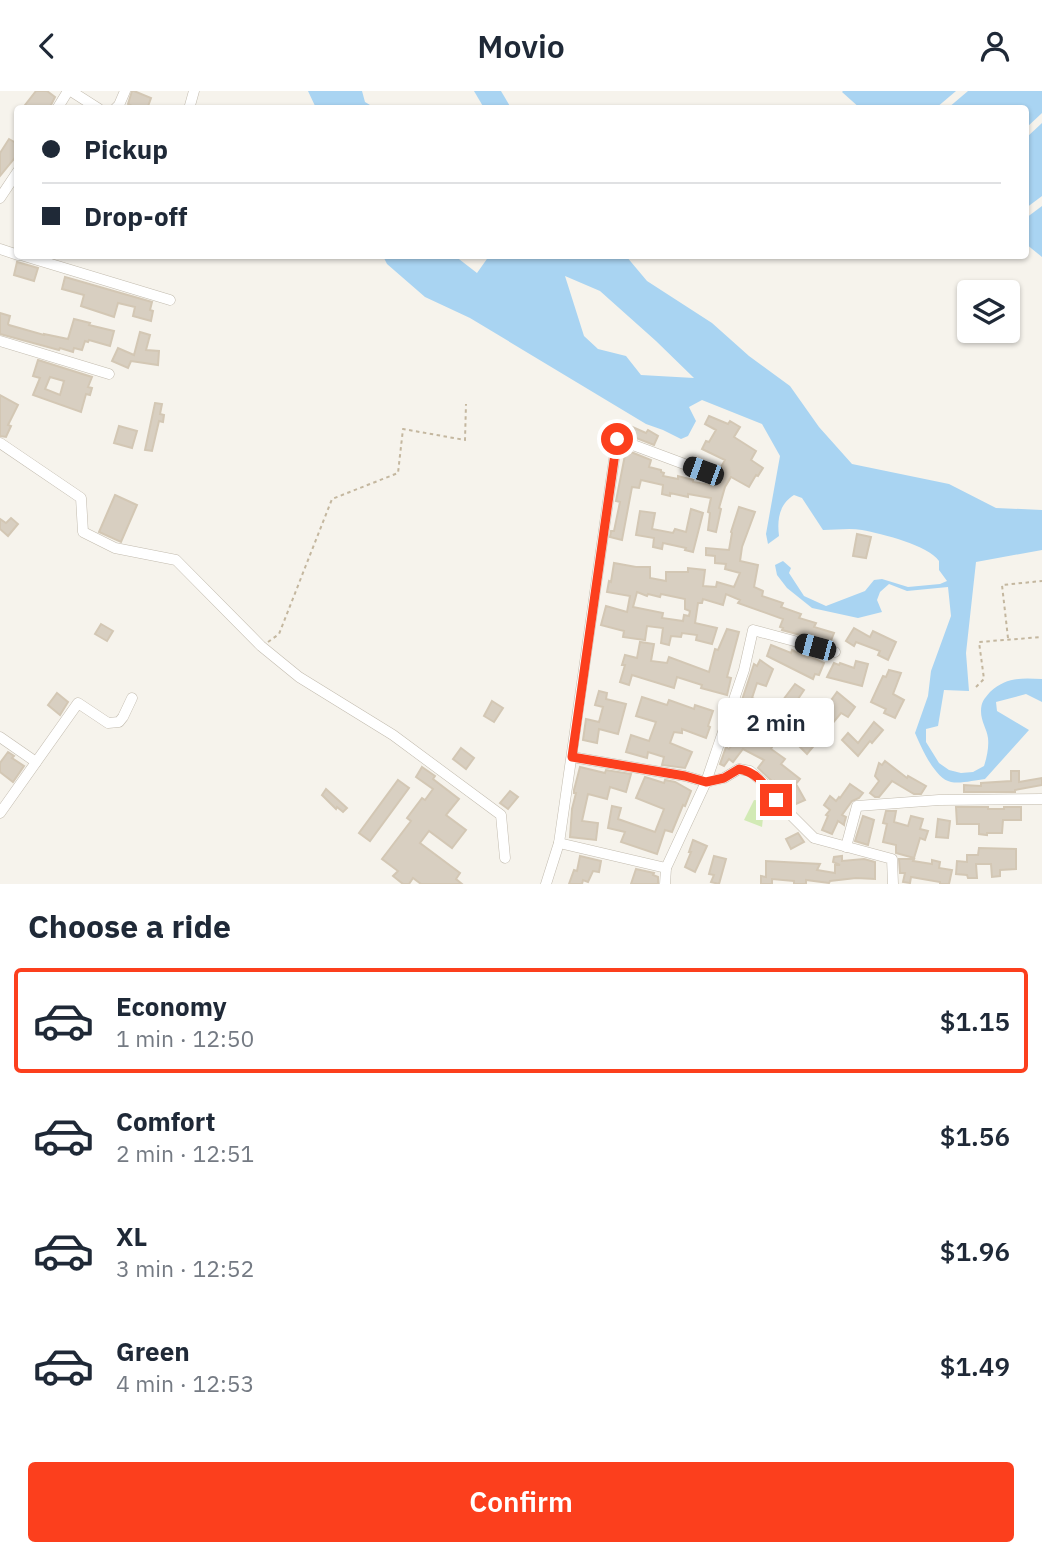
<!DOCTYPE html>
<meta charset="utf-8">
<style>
body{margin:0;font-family:"IBM Plex Sans",sans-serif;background:#f6f6f7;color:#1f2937;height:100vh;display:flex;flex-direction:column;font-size:26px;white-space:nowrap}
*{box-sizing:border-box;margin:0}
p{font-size:23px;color:#747a83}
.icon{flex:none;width:38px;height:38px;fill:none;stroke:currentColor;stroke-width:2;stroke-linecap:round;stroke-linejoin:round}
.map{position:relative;height:793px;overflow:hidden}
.drawer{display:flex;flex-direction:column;background:#fff;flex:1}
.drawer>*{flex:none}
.hud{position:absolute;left:14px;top:14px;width:1015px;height:154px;border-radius:7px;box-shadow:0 2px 5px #0004;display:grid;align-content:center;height:154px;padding:0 28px;background:#fff}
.buttons{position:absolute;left:957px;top:189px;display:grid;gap:14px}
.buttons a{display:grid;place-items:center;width:63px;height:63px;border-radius:7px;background:#fff;box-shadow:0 2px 5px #0004;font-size:35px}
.end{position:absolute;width:32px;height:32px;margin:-16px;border:9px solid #fc3f1d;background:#fff;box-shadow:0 0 0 4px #fff}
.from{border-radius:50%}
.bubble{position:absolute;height:49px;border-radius:7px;background:#fff;box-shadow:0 2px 5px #0004;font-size:23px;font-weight:600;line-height:49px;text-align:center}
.car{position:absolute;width:21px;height:42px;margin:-21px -10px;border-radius:9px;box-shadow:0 0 5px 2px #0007;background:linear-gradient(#222 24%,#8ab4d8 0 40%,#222 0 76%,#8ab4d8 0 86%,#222 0)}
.hud b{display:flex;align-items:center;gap:24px;height:66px;font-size:26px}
.hud b+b{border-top:2px solid #e0e1e3}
.hud i{width:18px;height:18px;background:#1f2937}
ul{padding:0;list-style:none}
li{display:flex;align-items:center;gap:21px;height:105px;margin:0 14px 10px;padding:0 14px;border:4px solid transparent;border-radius:7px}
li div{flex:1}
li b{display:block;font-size:26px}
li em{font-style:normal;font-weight:600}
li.selected{border-color:#fc3f1d}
li>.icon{width:63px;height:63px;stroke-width:1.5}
h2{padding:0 28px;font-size:32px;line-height:84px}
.primary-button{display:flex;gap:14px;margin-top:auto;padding:14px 28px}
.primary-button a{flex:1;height:80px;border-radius:7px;background:#fc3f1d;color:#fff;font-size:28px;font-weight:600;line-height:80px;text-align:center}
header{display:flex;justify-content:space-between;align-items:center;height:91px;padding:0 28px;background:#fff;font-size:32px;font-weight:600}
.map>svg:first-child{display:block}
</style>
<header><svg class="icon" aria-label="back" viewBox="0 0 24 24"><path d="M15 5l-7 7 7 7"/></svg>Movio<svg class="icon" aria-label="person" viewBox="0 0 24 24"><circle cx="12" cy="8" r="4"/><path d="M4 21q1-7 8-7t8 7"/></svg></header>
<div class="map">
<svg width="1042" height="793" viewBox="0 0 1042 793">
<rect width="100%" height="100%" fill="#f6f3ec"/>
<path fill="#d2eab5" d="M754 709 765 710 762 736 744 729Z"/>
<g fill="#a9d4f2" fill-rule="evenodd">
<path d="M308 0H362L365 11 375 17H316Z"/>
<path d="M474 0H501L511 17H484Z"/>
<path d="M843 0H956L936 17 861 18 842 1Z"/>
<path d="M968 0H1042V22L1026 37V18L948 17Z"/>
<path d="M1042 32V105L1026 117V47Z"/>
<path d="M1042 115V166L1026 153V127Z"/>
<path d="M383 165H455L477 182 489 165H626L647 190 712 232 749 265 790 295 819 336 852 373 949 393 996 417 1042 419V459L976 471 966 562 969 600 944 599 938 635 926 638V651L939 672 949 679 961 682 973 681 984 675C987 666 989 656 988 647 987 638 981 631 981 620 981 611 984 608 990 601 1006 586 1021 587 1042 588V611L1026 603 996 611 997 620 1029 639 985 688C975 689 961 693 951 691 935 688 921 656 915 642L928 605 931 580 951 525 948 496 907 500 889 493 880 501 877 509 882 521 858 527 812 517 787 497 777 484 775 474 783 470 791 477 789 482 804 505 826 515 865 500 874 489 882 488 908 496 940 493 947 490 939 479V470C928 454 882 443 862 439 850 437 836 439 823 439L802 407 794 404C779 413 777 429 779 445L768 453 766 443 780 365 762 333 702 309 689 316 696 330 688 345 681 348 663 339 646 333 470 227 425 206 387 173ZM565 185 600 200 656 250 694 287 641 284 626 265 598 258 584 245Z"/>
</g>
<g fill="#d8cfc1" stroke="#d3c7b4" stroke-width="2" fill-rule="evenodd">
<path d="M36 0H47L55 6 49 18H22Z"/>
<path d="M134 0 151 7 147 18H138L128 13 132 0Z"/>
<path d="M9 48 18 53V63L0 85V62Z"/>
<path d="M17 171 38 177 34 190 14 184Z"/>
<path d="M65 186 152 211 150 219 153 220 151 230 133 225 135 216 118 212 114 226 81 215 84 204 62 198Z"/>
<path d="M0 222 10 225 8 233 9 234 44 244V243L68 248 74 228 90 232 89 234 114 240 110 255 89 249 88 251 85 250 82 259 74 257 73 261 60 257 59 259 0 243Z"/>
<path d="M140 241 150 244 146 259 159 260 158 274 131 270 128 277 112 270 118 257 134 264Z"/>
<path d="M38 269 92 286 88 296 92 297 90 304 86 303 81 321 33 304 40 287 33 285ZM50 286 64 290 60 304 45 298Z"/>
<path d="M0 304 18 314 8 334 11 335 6 346 0 345Z"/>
<path d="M155 312 162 313 160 323 164 324 163 331 159 330 152 360 145 359Z"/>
<path d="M709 325 728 333 730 330 740 336 734 346 756 360 751 369 763 377 758 385 756 384 749 396 731 386 725 396 719 417 721 418 716 441 708 439 710 422 708 421 711 407 688 403V406L670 402V405L662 403 663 394 641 389 639 397 632 396 622 449 610 446 611 440H614L620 411 616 410 626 359 651 369 649 376 661 379V381L664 382 663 385 678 388V385L693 389V391L711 394 725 369 702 358 706 350 709 351 716 339 705 333Z"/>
<path d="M119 335 137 340 132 357 114 352Z"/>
<path d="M630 335 646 342 648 339 658 345 654 354 626 343Z"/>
<path d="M115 404 137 414 121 451 99 441Z"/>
<path d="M739 416 755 421 742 456 740 470 758 474 754 496 763 500 762 505 783 512 781 516 801 523 799 527 816 532 814 536 834 542 830 552 782 539 783 537 780 536 783 528 738 512 740 509 726 503 723 514 703 508 702 512H698L695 532 717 537 712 553 696 549 697 544 682 542 681 546 671 545 669 554 661 552 663 537 647 535 645 549 623 546 624 540 601 534 606 515 627 521 630 505 607 501 609 490 611 491 614 472 636 476H650V487L666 490V481H688V477L705 479 703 495 716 496 717 491 734 496 740 482 725 478 726 473 715 472V465L706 464V457L729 459 732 442 731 441ZM637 501 647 505 648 503 660 506 661 503 685 508V518L690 520 689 525 684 524 683 530 662 527 663 522 633 516Z"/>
<path d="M691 418 703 422 693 461 685 459 686 457 663 452 662 458 653 456 654 447 636 444 640 420 655 422 652 438 673 442 675 438 686 441Z"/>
<path d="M11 427 18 433 8 445 0 438V428L6 432Z"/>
<path d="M857 443 871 446 866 467 853 465Z"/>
<path d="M101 533 113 540 107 550 95 543Z"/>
<path d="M854 537 870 546 873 540 896 551 888 569 878 564 880 560 856 551 854 555 846 550Z"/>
<path d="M727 538 739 541 727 586 731 587 727 604 701 597 702 594 677 586 674 597 632 584 629 594 620 591 625 574H622L625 564 637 567 640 551 654 553 651 570 667 572 669 566 709 581 715 558 718 559Z"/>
<path d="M771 554 791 562 792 559 808 567 809 565 824 572 819 584 815 583 813 588 767 565Z"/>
<path d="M760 569 773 578 766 595 757 592 752 607 764 612 763 615 777 620 780 613 795 593 804 599 792 617 810 632 819 620 822 622 837 601 855 616 848 626 841 622 807 663 800 656 805 651 783 633 771 658 785 668 781 673 800 688 796 693 805 709 796 713 790 702 775 690 774 692 758 677 764 669 743 658 733 671 729 668 724 675 720 673 726 656 729 658 737 647H738L743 638 762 648 772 627 750 619 751 616 741 612 754 573 757 575Z"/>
<path d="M856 570 868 573 862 595 827 586 834 572 839 574 840 572 854 577Z"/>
<path d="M889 579 901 582 893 603 904 609 895 627 884 622 886 618 871 611 883 585 886 586Z"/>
<path d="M599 600 607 602 606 608 626 613 618 643 599 638 597 652 583 649 586 628 599 631 603 616 595 614Z"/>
<path d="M57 602 68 611 60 624 48 614Z"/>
<path d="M642 606 667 614 669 609 694 618 695 614 713 620 708 635 710 636 706 647 682 638V642L674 641 670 652 692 661 685 677 662 674 664 666 648 661 647 667 626 661 631 644 649 650 656 631 636 625Z"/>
<path d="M492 610 503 617 494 631 484 625Z"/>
<path d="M874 631 883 639 872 652 870 650 858 665 842 649 848 642 858 652Z"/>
<path d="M461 657 474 667 466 678 453 668Z"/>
<path d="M8 661 14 665 12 667 24 675 13 691 0 681V672Z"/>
<path d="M885 670 907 687 908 685 926 695 921 703H914L892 690 879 706H875L870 702 879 690 875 685 879 672 882 674Z"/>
<path d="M422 676 435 685 433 688 459 708 446 724 466 739 452 757 429 740 420 752 460 782 456 788 462 793H421L413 787 409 793H403L393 785 398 780 382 768 411 730 407 727 422 707 425 709 433 698 416 686Z"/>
<path d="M580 676 605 682 606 679 631 683 626 701 610 696 607 708 588 703 582 730 598 732 596 749 570 746 572 718 576 702H574V699Z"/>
<path d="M1011 680H1019V691L1042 687V694L1015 699V701H964V694L981 695V692L1011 690Z"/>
<path d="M645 686 664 692 665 689 675 691 691 700 685 715 683 714 672 741 665 739 657 763 621 751 625 741 608 737 612 715 621 717 618 728 655 741 664 718 636 707Z"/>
<path d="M398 689 409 697 370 750 359 742Z"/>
<path d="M850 693 863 702 859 707 852 710 842 724 846 726 844 733V734L838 730 832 743 822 739 828 725 826 724 830 719 824 714 830 705 836 710 839 706 840 707Z"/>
<path d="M326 698 347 717 343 721 337 716 336 718 322 704Z"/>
<path d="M510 700 518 706 508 718 500 712Z"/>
<path d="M956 716H988V718H1004V716H1021V729H1003L1002 742H987V744L979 743V733H957Z"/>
<path d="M886 720H896L894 731 908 735 911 725 923 728 920 738 928 740 925 749 920 747 914 767 896 762V754L883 751 887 733 883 732Z"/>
<path d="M863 725 874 729 868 754 855 750Z"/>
<path d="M938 728 950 730 948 747 936 746Z"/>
<path d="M798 742 804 751 791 758 786 748Z"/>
<path d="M693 749 707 755 695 781 685 776 691 761H689Z"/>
<path d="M979 757 1016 758V778L1000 779V785L992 786 991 773H976L977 787H968L967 784 956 783 957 770 967 771V764H978Z"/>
<path d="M580 765 601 770 599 781 593 780 588 791 583 789 582 793H569L574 779 577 780Z"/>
<path d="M714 765 726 768 719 793 711 791 714 784 709 783Z"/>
<path d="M842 765V770L864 768 875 771V788L856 787 830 790 829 792 806 789V793H794V790L772 788V793H761V785L766 786V770L820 773 817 779 835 782V774H840L833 771 834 766Z"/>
<path d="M899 768H914L913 770 932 773V769L940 771 939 777 952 779 949 793H940V791L911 786 910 792 903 791 905 782H900Z"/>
<path d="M636 778 654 782 653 784 658 786V793H631Z"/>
</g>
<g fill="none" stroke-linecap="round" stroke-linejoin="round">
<g stroke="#c2bbae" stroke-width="11">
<g id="street">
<path d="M71 0 99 18"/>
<path d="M57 18 68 0"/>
<path d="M115 18 119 14 125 0"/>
<path d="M189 18 194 0"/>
<path d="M0 107 18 80"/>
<path d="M0 158 18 164"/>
<path d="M21 164 170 209"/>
<path d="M0 250 109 283"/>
<path d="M0 352 81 407 83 441 115 457 176 469 261 555 299 586 393 644 501 724 505 767"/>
<path d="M0 646 36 671"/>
<path d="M572 666 685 685 706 691 724 687 739 678 750 680 767 695 776 709 814 747 892 768 893 793"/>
<path d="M0 722 78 612 108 632 119 631 123 626 132 607"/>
<path d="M559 752 666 777"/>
<path d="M846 756 857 715 939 709 1042 708"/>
<path d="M546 793 559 752 617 348 703 380"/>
<path d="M665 793 666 777 706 691 744 579 753 539 835 561"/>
</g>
</g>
<g stroke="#c4b79f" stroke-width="2" stroke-dasharray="3.5 3.5" stroke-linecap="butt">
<path d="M1008 547 1002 494 1042 490"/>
<path d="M268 551 279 543 332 408 398 382 403 338 465 349 466 313"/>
<path d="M976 596 984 588 979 551 1042 546"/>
</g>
<use href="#street" stroke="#fff" stroke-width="10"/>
</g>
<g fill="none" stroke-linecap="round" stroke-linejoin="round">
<path stroke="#fc3f1d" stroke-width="9" d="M617 348 572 666 685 685 706 691 724 687 739 678C757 681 766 695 776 709"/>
</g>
</svg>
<div class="buttons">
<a><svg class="icon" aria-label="layers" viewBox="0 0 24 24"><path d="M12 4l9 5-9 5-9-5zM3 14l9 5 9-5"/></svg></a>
</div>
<i class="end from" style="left:617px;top:348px"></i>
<i class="end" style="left:776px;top:709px"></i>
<div class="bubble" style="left:718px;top:607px;width:116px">2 min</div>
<i class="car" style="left:703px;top:380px;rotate:290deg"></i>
<i class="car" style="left:815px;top:556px;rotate:285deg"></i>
<div class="hud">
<b><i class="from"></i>Pickup</b>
<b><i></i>Drop-off</b>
</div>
</div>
<section class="drawer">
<h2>Choose a ride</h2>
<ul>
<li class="selected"><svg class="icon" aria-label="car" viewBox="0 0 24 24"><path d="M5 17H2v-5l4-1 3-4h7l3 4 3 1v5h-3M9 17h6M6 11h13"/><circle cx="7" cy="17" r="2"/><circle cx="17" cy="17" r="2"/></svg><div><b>Economy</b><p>1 min · 12:50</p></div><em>$1.15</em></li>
<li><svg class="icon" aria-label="car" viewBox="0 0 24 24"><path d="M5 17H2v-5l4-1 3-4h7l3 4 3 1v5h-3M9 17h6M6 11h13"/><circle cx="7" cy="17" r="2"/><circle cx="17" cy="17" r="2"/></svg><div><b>Comfort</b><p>2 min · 12:51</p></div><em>$1.56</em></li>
<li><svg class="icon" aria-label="car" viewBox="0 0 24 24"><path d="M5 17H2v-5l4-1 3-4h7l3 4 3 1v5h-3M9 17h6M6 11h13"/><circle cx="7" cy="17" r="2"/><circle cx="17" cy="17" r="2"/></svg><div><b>XL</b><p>3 min · 12:52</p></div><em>$1.96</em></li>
<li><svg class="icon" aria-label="car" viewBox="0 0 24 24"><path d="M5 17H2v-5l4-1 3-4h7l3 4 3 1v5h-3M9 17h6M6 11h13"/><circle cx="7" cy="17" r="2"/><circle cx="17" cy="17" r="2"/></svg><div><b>Green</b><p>4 min · 12:53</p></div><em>$1.49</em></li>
</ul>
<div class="primary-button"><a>Confirm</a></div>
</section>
